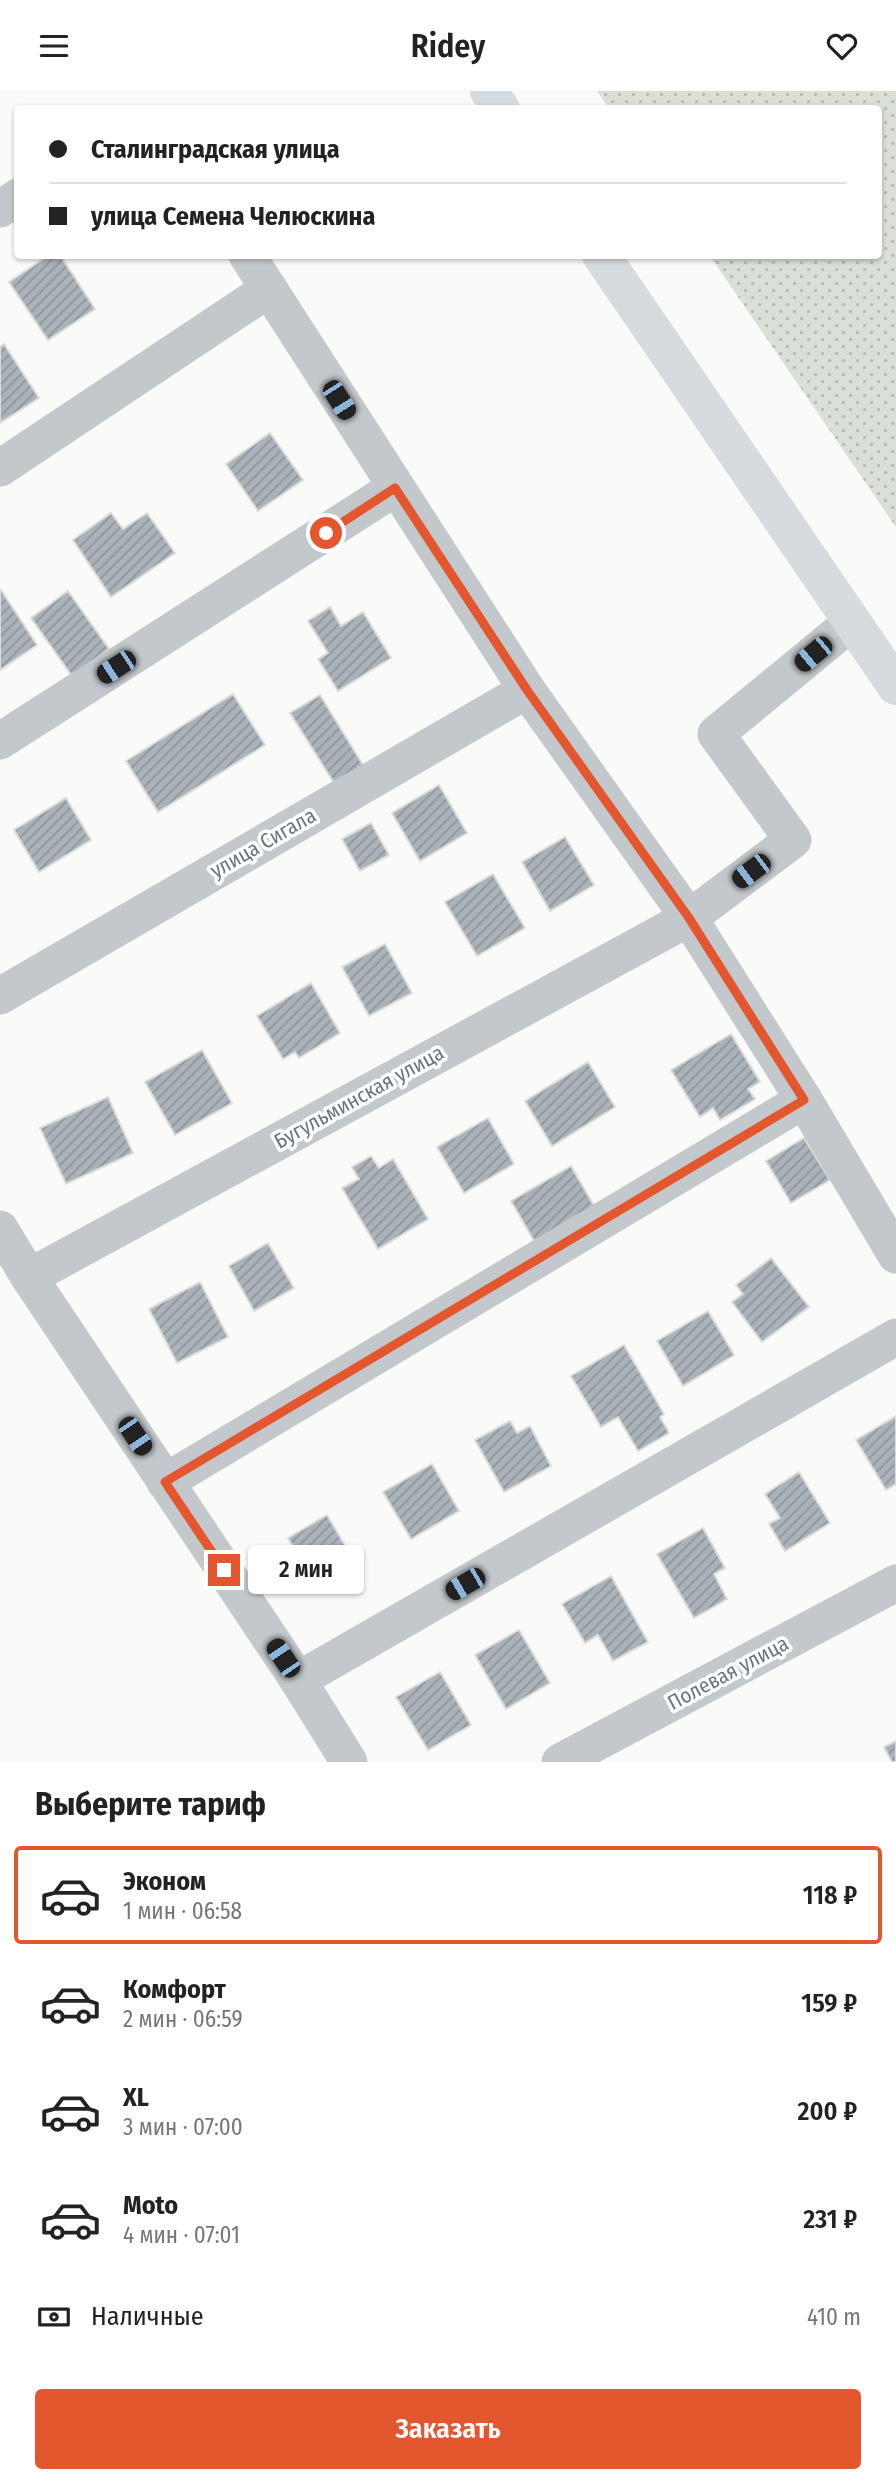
<!DOCTYPE html>
<html lang="ru">
<meta charset="utf-8">
<style>
body{margin:0;font-family:"Fira Sans Condensed",sans-serif;background:#f2f2f2;color:#222;height:100vh;display:flex;flex-direction:column;font-size:26px;white-space:nowrap}
*{box-sizing:border-box;margin:0}
p{font-size:23px;color:#767676}
.icon{flex:none;width:38px;height:38px;fill:none;stroke:currentColor;stroke-width:2;stroke-linecap:round;stroke-linejoin:round}
.map{position:relative;height:1671px;overflow:hidden}
.details{display:flex;flex-direction:column;background:#fff;flex:1}
.details>*{flex:none}
.banner{position:absolute;left:14px;top:14px;width:868px;height:154px;border-radius:7px;box-shadow:0 2px 5px #0004;display:grid;align-content:center;height:154px;padding:0 35px;background:#fff}
.end{position:absolute;width:32px;height:32px;margin:-16px;border:9px solid #e4572e;background:#fff;box-shadow:0 0 0 4px #fff}
.from{border-radius:50%}
.bubble{position:absolute;height:49px;border-radius:7px;background:#fff;box-shadow:0 2px 5px #0004;font-size:23px;font-weight:600;line-height:49px;text-align:center}
.car{position:absolute;width:21px;height:42px;margin:-21px -10px;border-radius:9px;box-shadow:0 0 5px 2px #0007;background:linear-gradient(#222 24%,#8ab4d8 0 40%,#222 0 76%,#8ab4d8 0 86%,#222 0)}
.banner b{display:flex;align-items:center;gap:24px;height:66px;font-size:26px}
.banner b+b{border-top:2px solid #e0e0e0}
.banner i{width:18px;height:18px;background:#222}
ul{padding:0;list-style:none}
li{display:flex;align-items:center;gap:21px;height:98px;margin:0 14px 10px;padding:0 21px;border:4px solid transparent;border-radius:7px}
li div{flex:1}
li b{display:block;font-size:26px}
li em{font-style:normal;font-weight:600}
li.active{border-color:#e4572e}
li>.icon{width:63px;height:63px;stroke-width:1.5}
h2{padding:0 35px;font-size:32px;line-height:84px}
.pay{display:flex;align-items:center;gap:18px;height:77px;padding:0 35px;font-size:26px}
.pay p{margin-inline-start:auto}
.cta{display:flex;gap:14px;margin-top:auto;padding:14px 35px}
.cta a{flex:1;height:80px;border-radius:7px;background:#e4572e;color:#fff;font-size:28px;font-weight:600;line-height:80px;text-align:center}
header{display:flex;justify-content:space-between;align-items:center;height:91px;padding:0 35px;background:#fff;font-size:32px;font-weight:600}
.map>svg:first-child{display:block}
</style>
<header><svg class="icon" aria-label="menu" viewBox="0 0 24 24"><path d="M4 6h16M4 12h16M4 18h16"/></svg>Ridey<svg class="icon" aria-label="heart" viewBox="0 0 24 24"><path d="M12 20l-8-8c-3-5 5-10 8-4 3-6 11-1 8 4z"/></svg></header>
<div class="map">
<svg width="896" height="1671" viewBox="0 0 896 1671">
<defs>
<pattern id="grass-dots" width="8" height="8" patternUnits="userSpaceOnUse" patternTransform="scale(1.75)"><rect width="8" height="8" fill="#dadfd7"/><path d="M2 2h.1M6 6h.1" fill="none" stroke="#b4b9b4" stroke-width="1.8" stroke-linecap="round"/></pattern>
<pattern id="building-hatch" width="6" height="6" patternUnits="userSpaceOnUse" patternTransform="scale(1.75)"><rect width="6" height="6" fill="#aab3b9"/><path d="M-1 1l2-2M0 6l6-6M5 7l2-2" fill="none" stroke="#8e969c"/></pattern>
</defs>
<rect width="100%" height="100%" fill="#fafaf8"/>
<path fill="url(#grass-dots)" d="M597 0H896V436L710 165 878 164V18L609 17Z"/>
<g fill="url(#building-hatch)" stroke="#dcdcda" stroke-width="2">
<path d="M49 164H60L95 218 48 249 9 191Z"/>
<path d="M4 253 39 307 0 332V256Z"/>
<path d="M270 342 303 389 258 420 226 373Z"/>
<path d="M111 422 123 438 147 422 175 462 111 506 73 449Z"/>
<path d="M1 499 37 554 0 579V500Z"/>
<path d="M68 500 109 558 72 585 31 527Z"/>
<path d="M330 516 341 535 363 521 391 567 338 600 318 568 328 562 308 530Z"/>
<path d="M233 603 265 654 158 721 126 670Z"/>
<path d="M320 604 363 674 334 692 290 622Z"/>
<path d="M439 694 467 742 420 770 392 722Z"/>
<path d="M66 707 91 749 39 781 14 739Z"/>
<path d="M371 732 389 764 360 780 342 748Z"/>
<path d="M565 746 594 794 550 820 522 771Z"/>
<path d="M493 783 525 837 477 865 445 811Z"/>
<path d="M385 853 412 902 369 925 342 876Z"/>
<path d="M311 892 340 942 299 967 295 961 283 968 257 925Z"/>
<path d="M731 943 760 991 748 998 755 1008 720 1029 713 1017 700 1026 671 979Z"/>
<path d="M202 959 232 1012 175 1044 145 991Z"/>
<path d="M588 971 615 1016 552 1055 525 1010Z"/>
<path d="M108 1006 133 1062 66 1093 40 1037Z"/>
<path d="M488 1027 514 1073 464 1102 437 1056Z"/>
<path d="M804 1047 830 1089 791 1112 766 1070Z"/>
<path d="M371 1065 379 1077 393 1068 428 1128 378 1158 342 1097 359 1088 352 1076Z"/>
<path d="M571 1075 597 1120 537 1155 511 1110Z"/>
<path d="M268 1152 294 1197 254 1220 229 1175Z"/>
<path d="M771 1167 809 1216 762 1251 732 1211 743 1203 736 1194Z"/>
<path d="M200 1191 228 1246 177 1272 149 1218Z"/>
<path d="M708 1220 734 1264 683 1295 657 1250Z"/>
<path d="M624 1254 664 1323 660 1326 669 1342 638 1360 618 1326 601 1336 571 1285Z"/>
<path d="M896 1325V1393L886 1399 856 1349Z"/>
<path d="M510 1330 517 1342 530 1335 551 1375 504 1401 475 1349Z"/>
<path d="M432 1373 459 1420 411 1448 383 1401Z"/>
<path d="M799 1381 830 1432 785 1460 769 1433 780 1427 765 1403Z"/>
<path d="M327 1424 359 1478 319 1501 288 1447Z"/>
<path d="M703 1437 725 1477 714 1483 727 1508 694 1527 657 1463Z"/>
<path d="M611 1485 648 1551 613 1570 598 1544 585 1552 562 1513Z"/>
<path d="M519 1539 550 1592 506 1618 475 1564Z"/>
<path d="M440 1581 471 1634 428 1659 396 1606Z"/>
<path d="M896 1650V1671H892L884 1656Z"/>
</g>
<g fill="none" stroke-linecap="round" stroke-linejoin="round">
<g stroke="#c3c8cc" stroke-width="37">
<path d="M0 118 18 106"/>
<path d="M247 164 527 599 689 827 804 1009 896 1164"/>
<path d="M0 377 269 198"/>
<path d="M0 650 395 397"/>
<path d="M0 905 527 599"/>
<path d="M0 1138 29 1186 298 1589 349 1671"/>
<path d="M29 1186 689 827 793 749 716 643 852 531"/>
<path d="M165 1391 804 1009"/>
<path d="M298 1589 896 1246"/>
<path d="M560 1671 896 1492"/>
</g>
<g stroke="#d6dbdf" stroke-width="38">
<path d="M489 0 501 18"/>
<path d="M601 164 896 595"/>
</g>
</g>
<g fill="none" stroke-linecap="round" stroke-linejoin="round">
<path stroke="#e4572e" stroke-width="9" d="M224 1479 165 1391 804 1009 689 827 527 599 395 397 326 442"/>
</g>
<g text-anchor="middle" dominant-baseline="central" stroke-width="7" stroke-linejoin="round" paint-order="stroke">
<g font-size="21" fill="#657683" stroke="#fff">
<text transform="translate(263 752) rotate(-30)">улица Сигала</text>
<text transform="translate(359 1006) rotate(-29)">Бугульминская улица</text>
<text transform="translate(728 1582) rotate(-28)">Полевая улица</text>
</g>
</g>
</svg>
<i class="end from" style="left:326px;top:442px"></i>
<i class="end" style="left:224px;top:1479px"></i>
<div class="bubble" style="left:248px;top:1454px;width:116px">2 мин</div>
<i class="car" style="left:339px;top:309px;rotate:148deg"></i>
<i class="car" style="left:813px;top:563px;rotate:230deg"></i>
<i class="car" style="left:116px;top:576px;rotate:237deg"></i>
<i class="car" style="left:751px;top:780px;rotate:233deg"></i>
<i class="car" style="left:135px;top:1345px;rotate:146deg"></i>
<i class="car" style="left:465px;top:1493px;rotate:240deg"></i>
<i class="car" style="left:283px;top:1567px;rotate:326deg"></i>
<div class="banner">
<b><i class="from"></i>Сталинградская улица</b>
<b><i></i>улица Семена Челюскина</b>
</div>
</div>
<section class="details">
<h2>Выберите тариф</h2>
<ul>
<li class="active"><svg class="icon" aria-label="car" viewBox="0 0 24 24"><path d="M5 17H2v-5l4-1 3-4h7l3 4 3 1v5h-3M9 17h6M6 11h13"/><circle cx="7" cy="17" r="2"/><circle cx="17" cy="17" r="2"/></svg><div><b>Эконом</b><p>1 мин · 06:58</p></div><em>118 ₽</em></li>
<li><svg class="icon" aria-label="car" viewBox="0 0 24 24"><path d="M5 17H2v-5l4-1 3-4h7l3 4 3 1v5h-3M9 17h6M6 11h13"/><circle cx="7" cy="17" r="2"/><circle cx="17" cy="17" r="2"/></svg><div><b>Комфорт</b><p>2 мин · 06:59</p></div><em>159 ₽</em></li>
<li><svg class="icon" aria-label="car" viewBox="0 0 24 24"><path d="M5 17H2v-5l4-1 3-4h7l3 4 3 1v5h-3M9 17h6M6 11h13"/><circle cx="7" cy="17" r="2"/><circle cx="17" cy="17" r="2"/></svg><div><b>XL</b><p>3 мин · 07:00</p></div><em>200 ₽</em></li>
<li><svg class="icon" aria-label="car" viewBox="0 0 24 24"><path d="M5 17H2v-5l4-1 3-4h7l3 4 3 1v5h-3M9 17h6M6 11h13"/><circle cx="7" cy="17" r="2"/><circle cx="17" cy="17" r="2"/></svg><div><b>Moto</b><p>4 мин · 07:01</p></div><em>231 ₽</em></li>
</ul>
<div class="pay"><svg class="icon" aria-label="cash" viewBox="0 0 24 24"><path d="M3 7h18v10H3z"/><circle cx="12" cy="12" r="2"/></svg>Наличные<p>410 m</p></div>
<div class="cta"><a>Заказать</a></div>
</section>
